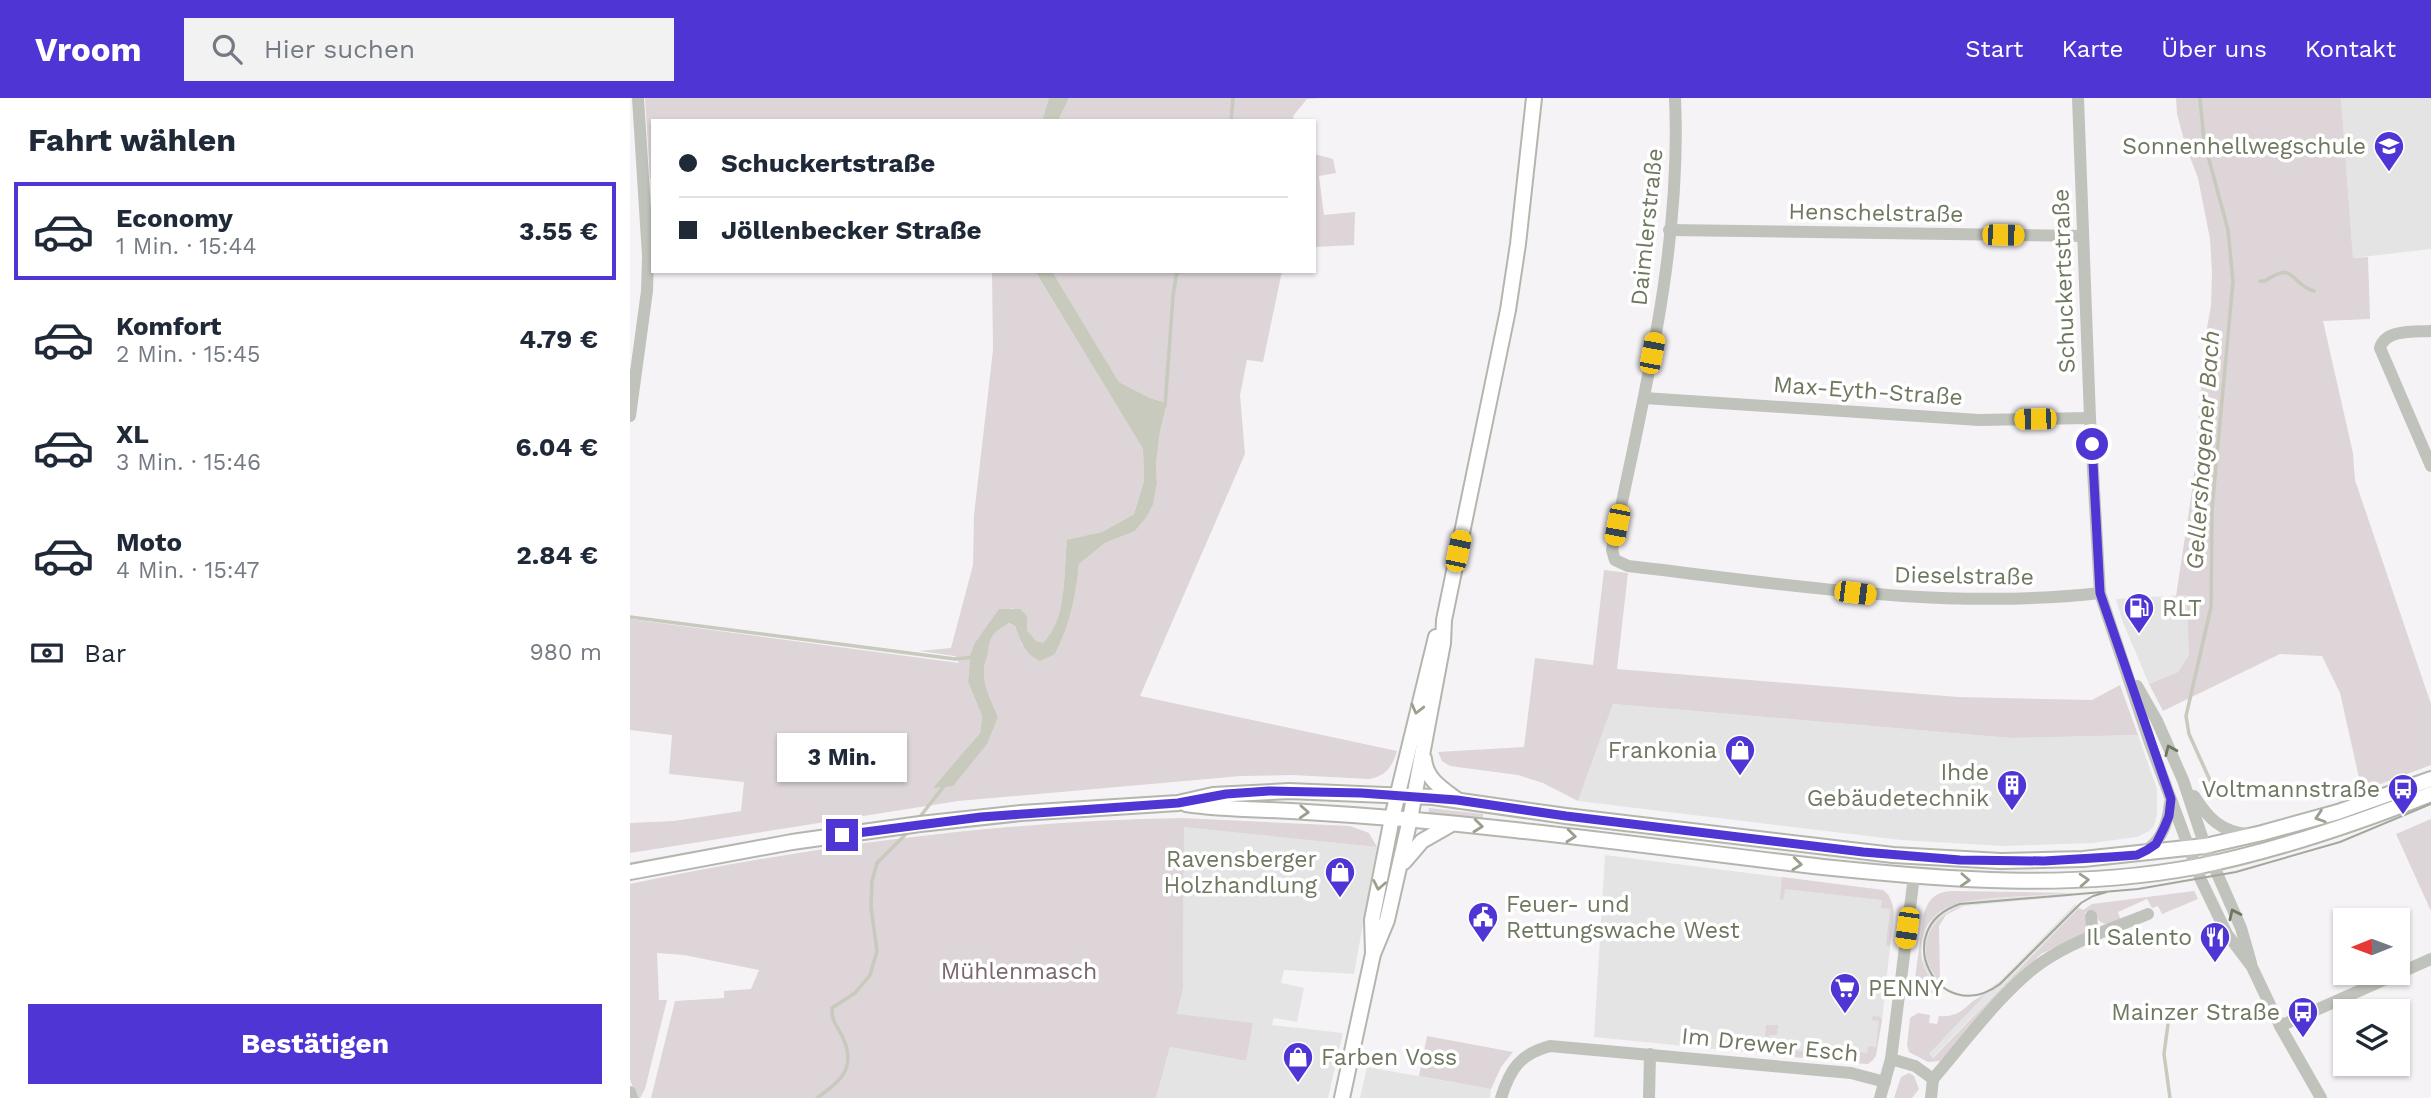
<!DOCTYPE html>
<html lang="de">
<meta charset="utf-8">
<style>
body{margin:0;font-family:"Work Sans",sans-serif;background:#f2f2f3;color:#1f2937;height:100vh;display:flex;flex-direction:column;font-size:26px;white-space:nowrap}
*{box-sizing:border-box;margin:0}
p{font-size:23px;color:#747a83}
.icon{flex:none;width:38px;height:38px;fill:none;stroke:currentColor;stroke-width:2;stroke-linecap:round;stroke-linejoin:round}
.map{position:relative;flex:1;overflow:hidden}
.drawer{display:flex;flex-direction:column;background:#fff;width:630px}
.drawer>*{flex:none}
.top-card{position:absolute;left:21px;top:21px;width:665px;height:154px;border-radius:0px;box-shadow:0 2px 5px #0004;display:grid;align-content:center;height:154px;padding:0 28px;background:#fff}
.needle{width:46px;rotate:269deg}
.tools{position:absolute;left:1703px;top:810px;display:grid;gap:14px}
.tools a{display:grid;place-items:center;width:77px;height:77px;border-radius:0px;background:#fff;box-shadow:0 2px 5px #0004;font-size:35px}
.end{position:absolute;width:32px;height:32px;margin:-16px;border:9px solid #4f35d4;background:#fff;box-shadow:0 0 0 4px #fff}
.from{border-radius:50%}
.bubble{position:absolute;height:49px;border-radius:0px;background:#fff;box-shadow:0 2px 5px #0004;font-size:23px;font-weight:700;line-height:49px;text-align:center}
.car{position:absolute;width:21px;height:42px;margin:-21px -10px;border-radius:9px;box-shadow:0 0 5px 2px #0007;background:linear-gradient(#f5c518 24%,#345 0 40%,#f5c518 0 76%,#345 0 86%,#f5c518 0)}
.top-card b{display:flex;align-items:center;gap:24px;height:66px;font-size:26px}
.top-card b+b{border-top:2px solid #e0e1e3}
.top-card i{width:18px;height:18px;background:#1f2937}
ul{padding:0;list-style:none}
li{display:flex;align-items:center;gap:21px;height:98px;margin:0 14px 10px;padding:0 14px;border:4px solid transparent;border-radius:0px}
li div{flex:1}
li b{display:block;font-size:26px}
li em{font-style:normal;font-weight:700}
li.on{border-color:#4f35d4}
li>.icon{width:63px;height:63px;stroke-width:1.5}
h2{padding:0 28px;font-size:32px;line-height:84px}
.pay{display:flex;align-items:center;gap:18px;height:77px;padding:0 28px;font-size:26px}
.pay p{margin-inline-start:auto}
.button{display:flex;gap:14px;margin-top:auto;padding:14px 28px}
.button a{flex:1;height:80px;border-radius:0px;background:#4f35d4;color:#fff;font-size:28px;font-weight:700;line-height:80px;text-align:center}
header{display:flex;align-items:center;gap:42px;box-sizing:border-box;height:98px;padding:0 35px;background:#4f35d4;color:#fff}
header strong{font-size:33px}
nav{display:flex;gap:38px;margin-inline-start:auto;font-size:24px}
.search{width:490px;height:63px;background:#f2f2f3;display:flex;align-items:center;gap:18px;box-sizing:border-box;padding:0 24px;border-radius:0px;color:#747a83;font-size:26px}
main{display:flex;flex:1;min-height:0}
.map>svg:first-child{display:block}
</style>
<header>
<strong>Vroom</strong>
<div class="search"><svg class="icon" aria-label="search" viewBox="0 0 24 24"><circle cx="10" cy="10" r="6"/><path d="M15 15l6 6"/></svg>Hier suchen</div>
<nav><a>Start</a><a>Karte</a><a>Über uns</a><a>Kontakt</a></nav>
</header>
<main>
<section class="drawer">
<h2>Fahrt wählen</h2>
<ul>
<li class="on"><svg class="icon" aria-label="car" viewBox="0 0 24 24"><path d="M5 17H2v-5l4-1 3-4h7l3 4 3 1v5h-3M9 17h6M6 11h13"/><circle cx="7" cy="17" r="2"/><circle cx="17" cy="17" r="2"/></svg><div><b>Economy</b><p>1 Min. · 15:44</p></div><em>3.55 €</em></li>
<li><svg class="icon" aria-label="car" viewBox="0 0 24 24"><path d="M5 17H2v-5l4-1 3-4h7l3 4 3 1v5h-3M9 17h6M6 11h13"/><circle cx="7" cy="17" r="2"/><circle cx="17" cy="17" r="2"/></svg><div><b>Komfort</b><p>2 Min. · 15:45</p></div><em>4.79 €</em></li>
<li><svg class="icon" aria-label="car" viewBox="0 0 24 24"><path d="M5 17H2v-5l4-1 3-4h7l3 4 3 1v5h-3M9 17h6M6 11h13"/><circle cx="7" cy="17" r="2"/><circle cx="17" cy="17" r="2"/></svg><div><b>XL</b><p>3 Min. · 15:46</p></div><em>6.04 €</em></li>
<li><svg class="icon" aria-label="car" viewBox="0 0 24 24"><path d="M5 17H2v-5l4-1 3-4h7l3 4 3 1v5h-3M9 17h6M6 11h13"/><circle cx="7" cy="17" r="2"/><circle cx="17" cy="17" r="2"/></svg><div><b>Moto</b><p>4 Min. · 15:47</p></div><em>2.84 €</em></li>
</ul>
<div class="pay"><svg class="icon" aria-label="cash" viewBox="0 0 24 24"><path d="M3 7h18v10H3z"/><circle cx="12" cy="12" r="2"/></svg>Bar<p>980 m</p></div>
<div class="button"><a>Bestätigen</a></div>
</section>
<div class="map">
<svg width="1801" height="1000" viewBox="0 0 1801 1000">
<rect width="100%" height="100%" fill="#f6f3f6"/>
<g fill="#e5e4e4">
<path d="M1711 0H1801V151L1723 160Z"/>
<path d="M1556 497 1559 557 1548 574 1519 586 1492 522 1486 501Z"/>
<path d="M983 606 1381 640 1508 637 1527 691V716L1524 728 1519 733 1507 739 1462 745 1373 748 1271 742 948 703Z"/>
<path d="M554 728 747 749 724 876 654 872 651 885 674 890 667 924 644 920 642 927 713 935 698 1000H526L540 949 615 963 623 926 547 917 553 891Z"/>
<path d="M975 757 1253 792 1259 797 1264 813 1252 922 1244 962 1238 966H1234L964 939Z"/>
<path d="M1442 795V798L1334 808 1318 814 1303 828 1297 844 1298 863 1310 883V893L1299 880 1293 868V838L1302 820 1315 810 1337 802Z"/>
<path d="M1445 806 1449 810 1302 960 1299 956 1353 899H1348L1371 882Z"/>
<path d="M737 969 861 991 860 1000H730Z"/>
</g>
<g fill="#ddd5d8">
<path d="M15 0H419L412 23H23V81H20Z"/>
<path d="M439 0H693L677 1 663 18 664 23H428Z"/>
<path d="M1546 0H1711L1723 160 1738 159 1740 221 1693 223 1723 355 1725 382 1801 606V667L1732 693 1710 595 1692 558 1650 556 1533 613 1519 586 1548 574 1559 557 1556 497 1546 498 1563 386 1575 241 1581 208 1582 174 1580 141 1568 80 1555 46 1547 16Z"/>
<path d="M684 56 703 61 706 75 689 78 694 117 725 114 724 147 684 149Z"/>
<path d="M362 173H405L513 351 514 383 504 416 472 434 437 443C433 475 438 521 413 546L406 543 397 532V518L382 510 340 558 338 584 352 618 350 635 336 652 368 619C362 604 353 588 354 571 354 565 357 561 358 555 360 536 363 536 378 525L385 528 392 547 425 556C440 527 446 498 449 466L475 445 505 433 516 420 523 407 527 386 526 366 530 334 537 305 520 300 489 284 422 173H652L633 264 617 262 610 297 615 356 510 598 767 653C762 669 756 678 739 681L662 677 611 678 328 703 0 755V725L44 723 111 713 114 684 39 676 42 637 0 632V521L329 565 325 558 289 553 321 550 343 467 344 417 363 252Z"/>
<path d="M974 472 998 475 987 571 1328 599 1462 602 1490 587 1508 637 1381 640 983 606 948 703 913 685 888 677 820 668 812 663 808 654 894 649 905 560 963 567Z"/>
<path d="M799 710 853 716V722L798 716Z"/>
<path d="M553 720 720 728 739 735 747 749 554 729 553 891 547 916 623 925 616 963 540 949 526 1000H21L45 903 94 900V893L121 891 129 872 54 857 27 855 29 902H37L15 991 10 1000H6L0 981V786C182 748 367 723 553 720Z"/>
<path d="M1801 721V813L1766 736Z"/>
<path d="M1152 779 1253 792C1270 806 1262 829 1260 848L1256 847 1260 811 1251 810 1252 802 1155 791 1153 802 1150 801Z"/>
<path d="M1323 793 1442 795C1421 796 1399 798 1378 799 1344 802 1298 801 1292 845 1289 865 1297 879 1310 893L1309 896 1290 894 1284 887 1294 815C1300 799 1306 794 1323 793Z"/>
<path d="M1564 793 1568 801 1532 816 1528 808 1522 810 1517 801 1488 814 1491 823C1479 827 1467 829 1465 813L1455 814 1457 834 1411 856 1381 885 1310 963 1298 964 1279 954 1277 947 1280 920 1288 915 1300 917 1299 925 1307 926 1309 918C1336 920 1336 902 1354 898L1299 956 1303 960 1449 810 1453 812 1462 806Z"/>
<path d="M1333 808 1316 817 1309 828 1310 883C1283 854 1298 818 1333 808Z"/>
<path d="M1243 918 1250 919 1252 922 1246 958 1238 966 1134 956 1136 927H1148L1147 937H1139L1138 950 1221 958 1222 953 1237 955 1238 948 1246 949 1249 923 1241 922Z"/>
<path d="M797 938 883 954 871 969 861 991 789 978Z"/>
<path d="M1279 975 1284 978 1289 991 1282 1000H1264L1271 979Z"/>
</g>
<g fill="#c7cabc">
<path d="M419 0H439L428 23H412Z"/>
<path d="M405 173H422L489 284 520 300 537 305 530 334 526 366 527 386 523 407 516 420 505 433 475 445 449 466C446 498 440 527 425 556L410 563C394 555 391 544 385 528L379 525C363 535 360 537 358 555 357 561 354 565 354 571 353 588 362 604 368 619L357 646 323 688 303 690 350 635 352 618 338 584 340 558 345 545 369 511H390L397 518V532L406 543 413 545C438 521 433 474 437 442L472 434 504 416 514 383 513 351Z"/>
</g>
<g fill="none" stroke-linecap="round" stroke-linejoin="round">
<g stroke="#c7cabc" stroke-width="3.5">
<path d="M1570 0 1574 43 1598 132 1603 183 1582 411 1581 509 1556 618 1559 636 1588 700"/>
<path d="M601 23 603 0"/>
<path d="M1630 183H1635C1666 162 1659 186 1684 193"/>
<path d="M535 308 543 198 547 173"/>
<path d="M0 519 325 561 345 559"/>
<path d="M289 720 314 688"/>
<path d="M187 1000C210 984 227 970 213 940 208 929 201 923 202 910L225 895 240 877 247 853 241 809 242 783 247 765 280 732"/>
<path d="M1540 1000 1534 956 1540 911"/>
</g>
<g stroke="#b3b6ad" stroke-width="18">
<g id="major">
<path d="M794 661C796 681 811 690 826 701"/>
<path d="M556 706C596 712 636 711 676 714 746 718 815 724 885 732 987 743 1090 757 1193 769 1317 782 1441 792 1565 769 1646 753 1725 726 1801 696"/>
<path d="M774 764 792 743 820 727"/>
<path d="M0 774 162 744 290 726 391 715 548 705 583 697 659 693 803 699 936 718 1263 757 1371 763 1453 761 1575 748 1632 735 1708 714 1801 681"/>
<path d="M743 854 742 822 762 720 806 539"/>
<path d="M712 1000 743 856 757 822 780 721 813 545 814 522 878 212 888 146 904 0"/>
</g>
</g>
<g stroke="#c0c3bb" stroke-width="12">
<path d="M1045 0C1052 153 1012 304 982 452L985 462 998 468C1155 486 1312 513 1470 495"/>
<path d="M1448 0 1460 320 1470 495 1520 645 1571 782 1597 836 1622 869 1650 928 1691 1000"/>
<path d="M1039 132 1453 138"/>
<path d="M1801 233C1784 234 1755 231 1750 250L1801 368"/>
<path d="M1014 300 1349 322 1460 320"/>
<path d="M0 318 17 193 18 158 8 0"/>
<path d="M1507 588 1527 623 1553 682 1575 748 1611 830 1621 865"/>
<path d="M1564 698C1578 720 1591 734 1618 736"/>
<path d="M1513 754C1532 744 1538 725 1540 705"/>
<path d="M1461 818 1463 839"/>
<path d="M1650 928 1801 861"/>
<path d="M1261 961 1285 968 1303 981C1334 945 1376 888 1414 863 1445 842 1484 830 1518 816"/>
<path d="M0 994 2 1000"/>
<path d="M871 1000C880 971 890 956 920 948L1221 975 1255 984"/>
<path d="M1019 1000 1020 956"/>
<path d="M1250 1000 1261 961 1284 778"/>
<path d="M1301 1000 1303 981"/>
</g>
<use href="#major" stroke="#fff" stroke-width="14"/>
<path stroke="#a3a89c" stroke-width="2" d="M1477 794 1463 798 1451 805 1370 886C1308 932 1257 830 1330 806L1508 791 1606 774 1710 744 1801 706"/>
</g>
<defs><path id="oneway-chevron" d="M-2-3.5L2.5 0L-2 3.5" fill="none" stroke-width="1.6" stroke-linecap="round" stroke-linejoin="round" transform="scale(1.75)"/></defs>
<g stroke="#9aa08f">
<use href="#oneway-chevron" transform="translate(787 611) rotate(104)"/>
<use href="#oneway-chevron" transform="translate(674 714) rotate(3)"/>
<use href="#oneway-chevron" transform="translate(1690 719) rotate(162)"/>
<use href="#oneway-chevron" transform="translate(848 728) rotate(6)"/>
<use href="#oneway-chevron" transform="translate(941 738) rotate(6)"/>
<use href="#oneway-chevron" transform="translate(1167 766) rotate(6)"/>
<use href="#oneway-chevron" transform="translate(1335 782) rotate(3)"/>
<use href="#oneway-chevron" transform="translate(1454 782) rotate(-4)"/>
<use href="#oneway-chevron" transform="translate(749 787) rotate(101)"/>
</g>
<g stroke="#6e775f">
<use href="#oneway-chevron" transform="translate(1540 652) rotate(-114)"/>
<use href="#oneway-chevron" transform="translate(1604 816) rotate(-115)"/>
</g>
<g fill="none" stroke-linecap="round" stroke-linejoin="round">
<path stroke="#4f35d4" stroke-width="9" d="M212 737 351 719 548 705 596 696 639 693 731 695 827 702 936 718 1233 754 1330 762 1414 763 1480 759 1507 757 1517 752 1526 746 1534 730 1539 718 1541 701 1470 495 1462 346"/>
</g>
<defs>
<g id="school-pin" transform="scale(1.575)"><path d="M0 17L-7.5 6A9.5 9.5 0 1 1 7.5 6Z" fill="#4f35d4" stroke="#fff"/><path d="M0-5L7-2L0 1L-7-2ZM-4 1L0 2.5L4 1V4Q0 6-4 4Z" fill="#fff"/></g>
<g id="fuel-pin" transform="scale(1.575)"><path d="M0 17L-7.5 6A9.5 9.5 0 1 1 7.5 6Z" fill="#4f35d4" stroke="#fff"/><path d="M-5.5-6h7V0h2V4h1.3V-2.5L3-4.5l.8-.8L6-3V5H2.5V1h-1V6h-7ZM-4.2-4.7v3.2H.2V-4.7Z" fill="#fff"/></g>
<g id="shop-pin" transform="scale(1.575)"><path d="M0 17L-7.5 6A9.5 9.5 0 1 1 7.5 6Z" fill="#4f35d4" stroke="#fff"/><path d="M-5-2.5h2.3a2.7 3.5 0 0 1 5.4 0H5L5.5 6h-11ZM-1.5-2.5h3a1.5 2.3 0 0 0-3 0Z" fill="#fff"/></g>
<g id="building-pin" transform="scale(1.575)"><path d="M0 17L-7.5 6A9.5 9.5 0 1 1 7.5 6Z" fill="#4f35d4" stroke="#fff"/><path d="M-4-6H4V6H1V3H-1V6H-4ZM-2.5-4.3h1.7v1.8h-1.7ZM.8-4.3h1.7v1.8H.8ZM-2.5-1h1.7V.8h-1.7ZM.8-1h1.7V.8H.8Z" fill="#fff"/></g>
<g id="bus-pin" transform="scale(1.575)"><path d="M0 17L-7.5 6A9.5 9.5 0 1 1 7.5 6Z" fill="#4f35d4" stroke="#fff"/><path d="M-5-6H5V4H4V6H2V4H-2V6H-4V4H-5ZM-3.5-4V0h7V-4ZM-3.5 1.2v1.5H-2V1.2ZM2 1.2v1.5H3.5V1.2Z" fill="#fff"/></g>
<g id="civic-pin" transform="scale(1.575)"><path d="M0 17L-7.5 6A9.5 9.5 0 1 1 7.5 6Z" fill="#4f35d4" stroke="#fff"/><path d="M-.6-6.5H3V-4.5H.6V-3L4-1V1h2V6H-6V1h2V-1L-.6-3ZM-1.2 2.5V6h2.4V2.5Z" fill="#fff"/></g>
<g id="restaurant-pin" transform="scale(1.575)"><path d="M0 17L-7.5 6A9.5 9.5 0 1 1 7.5 6Z" fill="#4f35d4" stroke="#fff"/><path d="M-5-6h1v4h1v-4h1v4h1v-4h1v5L-1.5 .5V6h-2V.5L-5-1ZM5-6V6H3V1.5H1.5Q1.5-4 5-6Z" fill="#fff"/></g>
<g id="supermarket-pin" transform="scale(1.575)"><path d="M0 17L-7.5 6A9.5 9.5 0 1 1 7.5 6Z" fill="#4f35d4" stroke="#fff"/><path d="M-6-5.5h2.5l.6 2H6L4.5 2H-2.5L-4.4-4H-6ZM-1.5 3.2a1.3 1.3 0 1 0 .1 0ZM3 3.2a1.3 1.3 0 1 0 .1 0Z" fill="#fff"/></g>
</defs>
<g fill-rule="evenodd">
<use href="#school-pin" x="1759" y="48"/>
<use href="#fuel-pin" x="1509" y="510"/>
<use href="#shop-pin" x="1110" y="652"/>
<use href="#building-pin" x="1382" y="687"/>
<use href="#bus-pin" x="1773" y="691"/>
<use href="#shop-pin" x="710" y="774"/>
<use href="#civic-pin" x="853" y="819"/>
<use href="#restaurant-pin" x="1585" y="839"/>
<use href="#supermarket-pin" x="1215" y="890"/>
<use href="#bus-pin" x="1673" y="914"/>
<use href="#shop-pin" x="668" y="959"/>
</g>
<g text-anchor="middle" dominant-baseline="central" stroke-width="7" stroke-linejoin="round" paint-order="stroke">
<g font-size="23" fill="#6e775f" stroke="#fff" text-anchor="end">
<text x="1736" y="48">Sonnenhellwegschule</text>
<text x="1532" y="510" text-anchor="start">RLT</text>
<text x="1087" y="652">Frankonia</text>
<text x="1359" y="674">Ihde<tspan x="1359" dy="26">Gebäudetechnik</tspan></text>
<text x="1750" y="691">Voltmannstraße</text>
<text x="687" y="761">Ravensberger<tspan x="687" dy="26">Holzhandlung</tspan></text>
<text x="876" y="806" text-anchor="start">Feuer- und<tspan x="876" dy="26">Rettungswache West</tspan></text>
<text x="1562" y="839">Il Salento</text>
<text x="1238" y="890" text-anchor="start">PENNY</text>
<text x="1650" y="914">Mainzer Straße</text>
<text x="691" y="959" text-anchor="start">Farben Voss</text>
</g>
<g font-size="23" fill="#6e775f" stroke="#fff">
<text transform="translate(1246 115) rotate(1)">Henschelstraße</text>
<text transform="translate(1017 129) rotate(-84)">Daimlerstraße</text>
<text transform="translate(1434 183) rotate(-92)">Schuckertstraße</text>
<text transform="translate(1238 293) rotate(4)">Max-Eyth-Straße</text>
<text transform="translate(1334 478) rotate(1)">Dieselstraße</text>
<text transform="translate(1140 947) rotate(6)">Im Drewer Esch</text>
</g>
<g font-size="23" fill="#7a666b" stroke="#fff">
<text x="389" y="873">Mühlenmasch</text>
</g>
<g font-size="24" font-style="italic" fill="#72775e" stroke="#fff">
<text transform="translate(1573 352) rotate(-86)">Gellershagener Bach</text>
</g>
</g>
</svg>
<div class="tools">
<a><svg class="needle" viewBox="-14 -14 28 28"><path d="M0-13l5 13h-10z" fill="#e53935"/><path d="M0 13l5-13h-10z" fill="#747a83"/></svg></a>
<a><svg class="icon" aria-label="layers" viewBox="0 0 24 24"><path d="M12 4l9 5-9 5-9-5zM3 14l9 5 9-5"/></svg></a>
</div>
<i class="end from" style="left:1462px;top:346px"></i>
<i class="end" style="left:212px;top:737px"></i>
<div class="bubble" style="left:147px;top:635px;width:130px">3 Min.</div>
<i class="car" style="left:1373px;top:137px;rotate:91deg"></i>
<i class="car" style="left:1022px;top:255px;rotate:11deg"></i>
<i class="car" style="left:1405px;top:321px;rotate:269deg"></i>
<i class="car" style="left:987px;top:427px;rotate:191deg"></i>
<i class="car" style="left:828px;top:453px;rotate:12deg"></i>
<i class="car" style="left:1225px;top:495px;rotate:97deg"></i>
<i class="car" style="left:1277px;top:830px;rotate:188deg"></i>
<div class="top-card">
<b><i class="from"></i>Schuckertstraße</b>
<b><i></i>Jöllenbecker Straße</b>
</div>
</div>
</main>
